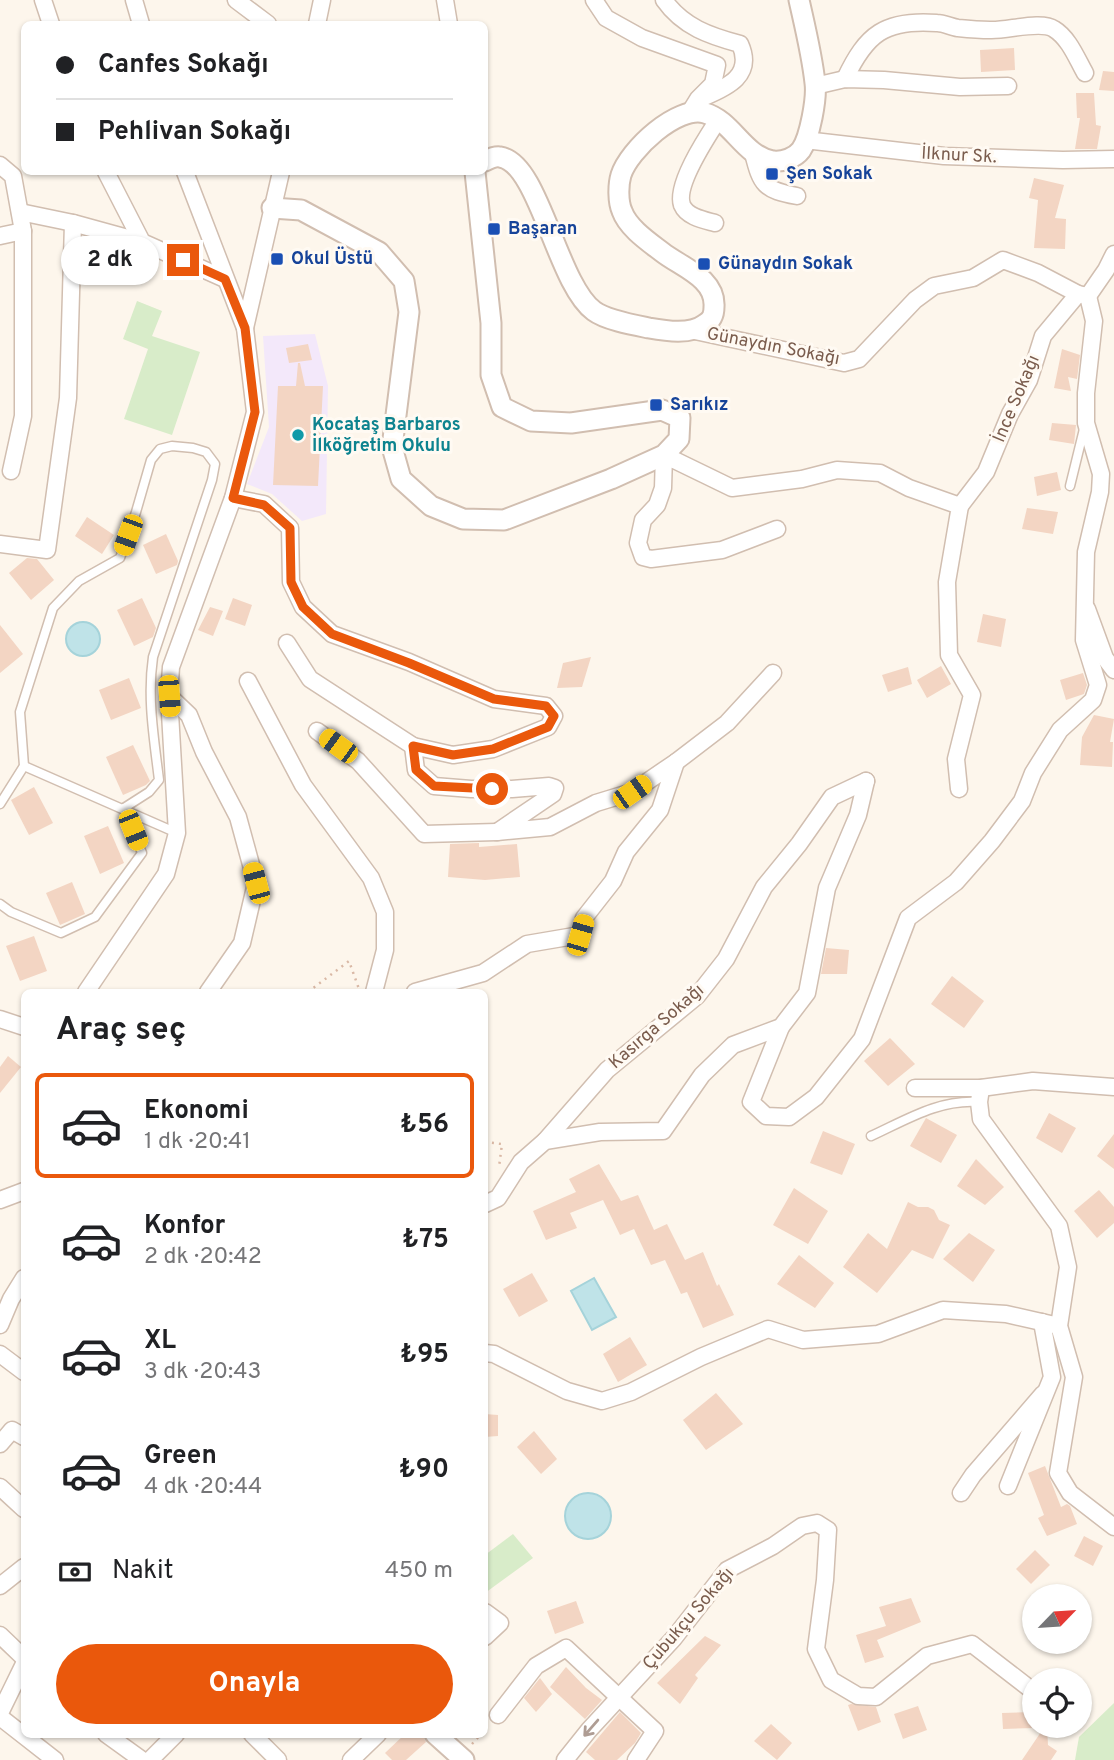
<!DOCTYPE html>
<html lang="tr">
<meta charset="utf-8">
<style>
body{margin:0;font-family:Overpass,sans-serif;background:#f6f6f6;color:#202124;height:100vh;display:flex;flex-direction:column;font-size:26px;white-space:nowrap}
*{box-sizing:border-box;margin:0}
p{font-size:23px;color:#757577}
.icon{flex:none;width:38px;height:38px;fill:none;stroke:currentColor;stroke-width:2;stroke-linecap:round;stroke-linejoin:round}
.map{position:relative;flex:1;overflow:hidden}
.panel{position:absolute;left:21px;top:989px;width:467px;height:749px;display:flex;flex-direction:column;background:#fff;border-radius:10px;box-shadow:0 2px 5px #0004}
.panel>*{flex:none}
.banner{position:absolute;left:21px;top:21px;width:467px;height:154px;border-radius:10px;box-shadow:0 2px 5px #0004;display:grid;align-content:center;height:154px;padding:0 35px;background:#fff}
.needle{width:46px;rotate:65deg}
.fabs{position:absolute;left:1022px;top:1584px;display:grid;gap:14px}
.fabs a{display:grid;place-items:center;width:70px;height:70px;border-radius:50%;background:#fff;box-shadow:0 2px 5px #0004;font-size:35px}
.end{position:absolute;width:32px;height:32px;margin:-16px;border:9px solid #ea580c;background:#fff;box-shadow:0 0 0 4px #fff}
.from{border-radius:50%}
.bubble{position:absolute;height:49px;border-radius:24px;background:#fff;box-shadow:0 2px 5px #0004;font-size:23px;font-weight:700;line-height:49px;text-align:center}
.car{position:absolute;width:21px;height:42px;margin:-21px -10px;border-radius:9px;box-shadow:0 0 5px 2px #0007;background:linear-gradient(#f5c518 24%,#345 0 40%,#f5c518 0 76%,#345 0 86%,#f5c518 0)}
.banner b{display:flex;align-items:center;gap:24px;height:66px;font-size:26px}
.banner b+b{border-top:2px solid #e0e0e0}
.banner i{width:18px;height:18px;background:#202124}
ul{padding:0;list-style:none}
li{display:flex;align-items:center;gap:21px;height:105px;margin:0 14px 10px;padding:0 21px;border:4px solid transparent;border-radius:10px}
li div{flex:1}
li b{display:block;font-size:26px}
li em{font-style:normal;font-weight:700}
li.on{border-color:#ea580c}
li>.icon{width:63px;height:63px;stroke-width:1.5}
h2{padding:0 35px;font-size:32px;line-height:84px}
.pay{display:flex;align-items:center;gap:18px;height:77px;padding:0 35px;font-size:26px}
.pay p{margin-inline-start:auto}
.button{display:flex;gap:14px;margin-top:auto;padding:14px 35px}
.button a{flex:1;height:80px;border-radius:42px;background:#ea580c;color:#fff;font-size:28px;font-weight:700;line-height:80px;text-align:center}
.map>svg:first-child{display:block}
</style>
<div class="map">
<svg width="1114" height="1760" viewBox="0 0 1114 1760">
<rect width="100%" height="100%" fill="#fdf6ec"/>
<path fill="#f3e8fa" d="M315 334 328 386 326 514 302 521 272 494 247 484 269 427 263 336Z"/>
<g fill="#d8ecc9">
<path d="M137 301 162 311 152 336 200 352 172 435 124 419 148 349 123 339Z"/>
<path d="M513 1534 533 1558 485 1593V1555Z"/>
<path d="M1114 1703V1760H1075L1079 1737Z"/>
</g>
<g fill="#bfe3e8" stroke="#a5d3da" stroke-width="2">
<circle cx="83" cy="639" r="17"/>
<path d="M594 1278 616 1317 592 1330 571 1291Z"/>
<circle cx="588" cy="1516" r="23"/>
</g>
<g fill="#f3d5c3">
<path d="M1014 48 1015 70 981 72 980 50Z"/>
<path d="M1103 71 1114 72V91L1099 90Z"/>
<path d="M1076 93H1094L1096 125 1101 126 1097 149H1075L1080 118H1077Z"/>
<path d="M1034 178 1064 185 1055 218 1066 219 1065 249 1034 248 1038 200 1029 198Z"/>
<path d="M308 344 312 360 289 363 286 348Z"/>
<path d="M1062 349 1080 355 1077 379 1068 377 1071 391 1054 388Z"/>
<path d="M298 363H300L305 386H323L318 486 273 485 278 386H296Z"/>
<path d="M1052 423 1076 425 1074 444 1049 440Z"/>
<path d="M1057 472 1061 490 1037 496 1034 477Z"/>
<path d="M1027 508 1058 512 1053 534 1022 529Z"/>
<path d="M87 517 114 535 102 554 75 536Z"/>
<path d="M166 534 178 561 177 565 156 574 143 545Z"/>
<path d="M27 558 37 559 54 580 31 600 9 573Z"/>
<path d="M142 598 156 628 153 637 134 646 117 610Z"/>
<path d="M233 598 252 605 245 626 225 619Z"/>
<path d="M210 607 223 611 213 636 198 630Z"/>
<path d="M983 614 1006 619 1001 647 977 642Z"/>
<path d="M0 625 23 654 0 673Z"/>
<path d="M591 657 582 687 557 688 563 663Z"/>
<path d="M941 666 951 684 927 698 917 680Z"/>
<path d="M908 667 912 684 888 692 882 675Z"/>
<path d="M1083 673 1087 685 1084 694 1066 700 1060 680Z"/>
<path d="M129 678 141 708 111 720 99 690Z"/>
<path d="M1094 715 1114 719 1110 742H1113L1112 767 1080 765 1082 737Z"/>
<path d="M133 745 150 781 146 785 123 795 106 757Z"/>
<path d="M34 787 53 823 29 835 11 800Z"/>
<path d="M108 826 124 863 100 874 84 836Z"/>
<path d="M479 843V847L517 844 520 877 485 880 448 877 450 844Z"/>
<path d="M72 882 85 914 60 925 46 893Z"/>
<path d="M34 936 47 971 20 981 6 946Z"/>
<path d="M826 948 849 950 847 974H821Z"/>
<path d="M952 976 984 1001 964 1028 931 1004Z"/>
<path d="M890 1038 915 1064 888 1086 864 1061Z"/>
<path d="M8 1056 21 1067 0 1093V1067Z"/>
<path d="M1049 1113 1076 1128 1062 1153 1036 1138Z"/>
<path d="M926 1118 957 1135 941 1163 910 1146Z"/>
<path d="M823 1131 855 1144 842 1175 810 1163Z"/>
<path d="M1114 1134V1169L1097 1156Z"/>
<path d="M976 1159 1004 1187 985 1205 957 1186Z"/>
<path d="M599 1164 621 1201 638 1195 654 1230 667 1224 685 1260 703 1252 717 1286 719 1284 734 1315 703 1328 687 1292 681 1294 665 1260 651 1265 634 1229 620 1235 603 1200 570 1213 577 1228 546 1240 533 1211 576 1192 569 1179Z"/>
<path d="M794 1188 828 1211 808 1244 773 1225Z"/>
<path d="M1099 1190 1114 1207V1223L1097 1238 1074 1211Z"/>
<path d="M908 1202 918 1207H928L934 1210 939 1220 950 1225 933 1259 912 1250 877 1293 843 1267 868 1233 887 1249Z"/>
<path d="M969 1233 995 1250 973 1282 943 1259Z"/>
<path d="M799 1255 834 1283 815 1308 777 1284Z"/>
<path d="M532 1273 548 1301 519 1317 503 1289Z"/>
<path d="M630 1337 647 1365 618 1382 603 1354Z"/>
<path d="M716 1393 743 1424 706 1450 683 1420Z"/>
<path d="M485 1414 498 1415V1436L485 1437Z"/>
<path d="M534 1431 557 1459 541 1474 517 1447Z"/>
<path d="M1045 1466 1061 1507 1067 1504 1070 1506 1077 1524 1047 1536 1038 1518 1044 1515 1028 1473Z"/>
<path d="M1084 1536 1103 1546 1093 1566 1074 1556Z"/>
<path d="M1035 1550 1050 1565 1031 1584 1016 1569Z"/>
<path d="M911 1598 921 1622 877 1640 884 1657 865 1663 856 1635 886 1626 879 1607Z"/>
<path d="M576 1601 584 1623 555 1634 547 1611Z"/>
<path d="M705 1636 721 1645 695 1675 698 1678 680 1704 657 1683Z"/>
<path d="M566 1667 586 1688 602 1700 585 1719 550 1687Z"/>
<path d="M540 1678 552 1694 536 1712 524 1698Z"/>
<path d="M851 1704 876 1707 881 1722 858 1731 848 1705Z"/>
<path d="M918 1706 927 1730 903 1739 894 1714Z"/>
<path d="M620 1712 641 1733 635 1743 617 1760H595L586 1752Z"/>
<path d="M1034 1712V1728L1003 1729 1002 1713Z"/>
<path d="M771 1724 792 1743 777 1760 754 1741Z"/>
<path d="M1045 1726H1047L1048 1745 1057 1751 1051 1760H1022Z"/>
<path d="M405 1734H422L426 1742 406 1760H392L385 1753Z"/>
</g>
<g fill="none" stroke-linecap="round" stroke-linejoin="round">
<g stroke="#d1beb0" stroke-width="11">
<g id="service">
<path d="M1070 486 1084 429"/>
<path d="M24 766 177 833"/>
<path d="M0 804 24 766 20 712 53 608 79 581 120 558 136 512 151 460 160 449 172 446 193 448 206 452 215 464 212 480 153 657C147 698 154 738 159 780L149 792 124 808"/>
<path d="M0 904 11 912 61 933 95 917 142 853 124 808"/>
<path d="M871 1136C906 1120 939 1099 979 1102"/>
</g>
</g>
<g stroke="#d1beb0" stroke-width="19">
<g id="minor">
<path d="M43 0 51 24"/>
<path d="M134 0 141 24"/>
<path d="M236 0 268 24"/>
<path d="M445 0 449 24"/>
<path d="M594 0 606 18 642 38 717 65 713 84 698 99 690 112"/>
<path d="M664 0C683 27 710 36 740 44 754 75 728 87 704 97"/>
<path d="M317 24 322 0"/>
<path d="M845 79C866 34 885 19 937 23 944 23 951 27 958 28 968 29 980 30 990 30 1007 31 1041 20 1054 29 1069 38 1077 59 1085 73"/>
<path d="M815 86 845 79 884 80 960 87 1008 86"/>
<path d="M805 140 944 156 1063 160 1114 159"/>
<path d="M753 153C761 185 764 190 797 196"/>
<path d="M0 165 13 176 23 231V416L11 471"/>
<path d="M106 172 142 242 225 279"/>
<path d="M20 212 73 223 142 242"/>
<path d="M715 223C704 220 687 217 682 205 675 185 707 137 718 120"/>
<path d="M0 236 23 231"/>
<path d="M1088 296 1106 270 1114 254"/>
<path d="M245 328 281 172"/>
<path d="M695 331 844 363 859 359 915 300 934 286 973 278 1003 260 1038 273 1078 294 1088 296"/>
<path d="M233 498 264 504 290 528 291 582 303 607 332 634 409 662 494 699 546 706 554 716 548 727 493 749 453 755 413 746 416 770 434 786 471 789H512L549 786 555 788 553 794 497 832 550 827 596 803 632 792 676 762 660 810 626 852 613 881 584 918 580 935 527 944 483 973 415 992"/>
<path d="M960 506 986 472 1010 414 1029 380 1043 336 1078 294"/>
<path d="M777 529 722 550 651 559 643 557 638 543 643 520 657 505 663 488 664 455 732 488 802 479 837 470 880 473 909 488 960 506 947 582 949 655 972 695 956 759 959 789"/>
<path d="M0 544 47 550 68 398 73 223"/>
<path d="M1087 609 1105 658 1114 670"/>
<path d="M287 643 310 679 413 746"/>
<path d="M248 681 303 785 371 878 385 912V950L374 992"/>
<path d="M169 696 189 715 204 752 238 817 256 883 242 943 208 992"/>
<path d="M317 731 358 761 424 834 497 832"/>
<path d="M676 762 727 723 773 673"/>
<path d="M86 992 166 874 177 833 169 696 171 667 233 498 255 412 245 328 185 172"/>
<path d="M0 1019 24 1027"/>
<path d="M781 1027 751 1102 766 1116 789 1117 816 1097 862 1039 908 918 956 882 992 841 1022 801 1033 773 1060 730 1093 700 1098 685 1084 640 1086 552 1100 492 1101 474 1086 423V393L1094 321 1088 296"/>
<path d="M915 1088H981L1033 1081 1114 1087"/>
<path d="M981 1088 979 1102 981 1119 1059 1226 1068 1267 1059 1326 1074 1377 1058 1473 1070 1493 1114 1527"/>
<path d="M545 1141 607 1070 697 996 726 959 764 887 799 844 832 797 866 781"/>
<path d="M0 1200 24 1191"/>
<path d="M485 1204 498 1198 521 1162 545 1141 600 1132 663 1131 702 1075 733 1045 781 1027 807 993 827 888 858 815 866 781"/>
<path d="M0 1325 11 1299 24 1278"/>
<path d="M485 1353 494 1354 567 1391 602 1401 631 1392 701 1357 768 1329 803 1340 878 1334 943 1310 1006 1314 1059 1326"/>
<path d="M0 1354 24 1372"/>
<path d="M0 1444 12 1430 24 1437"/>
<path d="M1008 1486 1052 1377 1042 1322"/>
<path d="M0 1487 24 1509"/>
<path d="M961 1493 973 1475 1043 1394"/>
<path d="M0 1586 24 1567"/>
<path d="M485 1612 500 1623 485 1637"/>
<path d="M0 1635 24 1658"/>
<path d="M0 1713 24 1664"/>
<path d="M498 1715 536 1666 566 1648 655 1731 636 1760"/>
<path d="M0 1717 55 1760"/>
<path d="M106 1734 142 1760"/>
<path d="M252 1734 278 1760"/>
<path d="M150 1760 176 1734"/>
<path d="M351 1760 378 1734"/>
<path d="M565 1760 589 1730 674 1638 727 1570 773 1546 802 1526 817 1523 828 1530 825 1580 816 1649 831 1680 858 1696 876 1697 927 1656 972 1644 1029 1688"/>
</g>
</g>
<g stroke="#d1beb0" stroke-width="23">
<g id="tertiary">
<path d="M485 161C489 159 495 156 500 157 539 162 557 284 594 311 606 320 634 325 649 328 666 331 691 335 705 324 712 320 714 315 714 307 716 278 681 267 662 252 649 242 628 228 622 211 618 202 618 185 621 175 629 150 677 105 705 113 733 121 743 156 773 161 783 162 795 158 801 150 810 137 817 98 815 83 812 55 805 27 799 0"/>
<path d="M272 208 301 210 379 252 404 281 409 312 392 447 401 479 431 506 463 519 504 520 611 479 664 455 679 439 680 418 662 410 571 423 531 421 502 407 491 375V323L475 172"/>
<path d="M435 1734 464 1760"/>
</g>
</g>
<g stroke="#d9b8a5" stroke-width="2.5" stroke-dasharray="2 5" stroke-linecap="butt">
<path d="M308 992 349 961 359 989"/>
<path d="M485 1142 502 1144 499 1167"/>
<path d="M472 1744 481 1734"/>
</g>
<use href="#service" stroke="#fff" stroke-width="8"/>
<use href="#minor" stroke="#fff" stroke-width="16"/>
<use href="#tertiary" stroke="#fff" stroke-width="19"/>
</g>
<defs><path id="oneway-shaft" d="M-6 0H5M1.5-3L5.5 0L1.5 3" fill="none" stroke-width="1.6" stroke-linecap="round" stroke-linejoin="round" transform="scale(1.75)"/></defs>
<use stroke="#af9d94" href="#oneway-shaft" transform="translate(591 1728) rotate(131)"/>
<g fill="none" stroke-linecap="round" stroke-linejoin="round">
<path stroke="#ea580c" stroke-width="9" d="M183 260 225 279 245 328 255 412 233 498 264 505 290 528 291 582 303 607 332 634 409 663 494 699 546 706 554 716 548 727 493 749 453 755 413 746 416 770 434 786 492 789"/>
</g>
<g fill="#1a4fb4" stroke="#fffaf3" stroke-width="2.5">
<rect x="765" y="167" width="14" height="14" rx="3.5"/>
<rect x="487" y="222" width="14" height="14" rx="3.5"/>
<rect x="270" y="252" width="14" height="14" rx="3.5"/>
<rect x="697" y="257" width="14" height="14" rx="3.5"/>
<rect x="649" y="398" width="14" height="14" rx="3.5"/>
</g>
<circle fill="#0f9aa8" stroke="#fffaf3" stroke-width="2.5" cx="298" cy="435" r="7"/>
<g text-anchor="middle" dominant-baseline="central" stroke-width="6" stroke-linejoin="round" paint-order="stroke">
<g font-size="18" fill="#7a5c4d" stroke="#fffaf3">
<text transform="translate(959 156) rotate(3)">İlknur Sk.</text>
<text transform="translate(773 347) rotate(11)">Günaydın Sokağı</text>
<text transform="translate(1017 399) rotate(-67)">İnce Sokağı</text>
<text transform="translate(657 1027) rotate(-41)">Kasırga Sokağı</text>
<text transform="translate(689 1619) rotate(-49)">Çubukçu Sokağı</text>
</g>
<g font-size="18" font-weight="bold" fill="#164399" stroke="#fffaf3" text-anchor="start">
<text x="786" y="174">Şen Sokak</text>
<text x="508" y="229">Başaran</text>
<text x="291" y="259">Okul Üstü</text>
<text x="718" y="264">Günaydın Sokak</text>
<text x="670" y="405">Sarıkız</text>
</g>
<g font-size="18" font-weight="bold" fill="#0d838f" stroke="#fffaf3" text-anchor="start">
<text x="312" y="425">Kocataş Barbaros<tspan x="312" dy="21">İlköğretim Okulu</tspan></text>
</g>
</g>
</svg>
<div class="fabs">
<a><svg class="needle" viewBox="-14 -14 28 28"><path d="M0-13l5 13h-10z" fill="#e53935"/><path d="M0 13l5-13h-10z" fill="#757577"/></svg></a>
<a><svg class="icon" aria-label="locate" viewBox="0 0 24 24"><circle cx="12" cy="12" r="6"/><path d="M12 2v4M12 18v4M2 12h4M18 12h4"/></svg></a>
</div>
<i class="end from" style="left:492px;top:789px"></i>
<i class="end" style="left:183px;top:260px"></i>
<div class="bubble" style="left:61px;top:236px;width:98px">2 dk</div>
<i class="car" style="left:128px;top:535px;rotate:200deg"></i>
<i class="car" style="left:169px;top:696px;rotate:176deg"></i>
<i class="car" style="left:338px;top:746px;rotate:306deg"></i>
<i class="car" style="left:632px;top:792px;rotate:55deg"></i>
<i class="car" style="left:133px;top:830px;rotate:158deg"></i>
<i class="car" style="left:256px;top:883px;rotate:345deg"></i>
<i class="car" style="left:580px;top:935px;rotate:16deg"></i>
<div class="banner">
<b><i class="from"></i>Canfes Sokağı</b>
<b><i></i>Pehlivan Sokağı</b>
</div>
<section class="panel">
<h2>Araç seç</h2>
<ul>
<li class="on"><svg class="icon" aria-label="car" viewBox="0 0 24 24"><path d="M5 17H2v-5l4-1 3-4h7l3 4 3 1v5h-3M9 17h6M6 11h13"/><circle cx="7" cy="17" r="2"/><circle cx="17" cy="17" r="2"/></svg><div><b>Ekonomi</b><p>1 dk · 20:41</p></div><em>₺56</em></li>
<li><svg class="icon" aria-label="car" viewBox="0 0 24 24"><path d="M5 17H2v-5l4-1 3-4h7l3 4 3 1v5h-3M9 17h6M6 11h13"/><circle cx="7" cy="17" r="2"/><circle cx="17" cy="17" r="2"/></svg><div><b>Konfor</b><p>2 dk · 20:42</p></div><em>₺75</em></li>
<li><svg class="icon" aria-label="car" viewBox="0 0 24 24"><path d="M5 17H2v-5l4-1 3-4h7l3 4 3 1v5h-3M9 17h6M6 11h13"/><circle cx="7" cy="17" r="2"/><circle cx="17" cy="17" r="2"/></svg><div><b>XL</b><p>3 dk · 20:43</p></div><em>₺95</em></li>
<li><svg class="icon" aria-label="car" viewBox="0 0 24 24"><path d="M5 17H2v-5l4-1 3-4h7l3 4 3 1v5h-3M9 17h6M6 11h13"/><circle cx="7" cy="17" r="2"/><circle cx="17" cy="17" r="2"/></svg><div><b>Green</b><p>4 dk · 20:44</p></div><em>₺90</em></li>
</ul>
<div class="pay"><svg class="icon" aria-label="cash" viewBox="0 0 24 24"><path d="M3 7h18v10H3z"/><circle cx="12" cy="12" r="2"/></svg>Nakit<p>450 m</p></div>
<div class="button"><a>Onayla</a></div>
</section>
</div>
